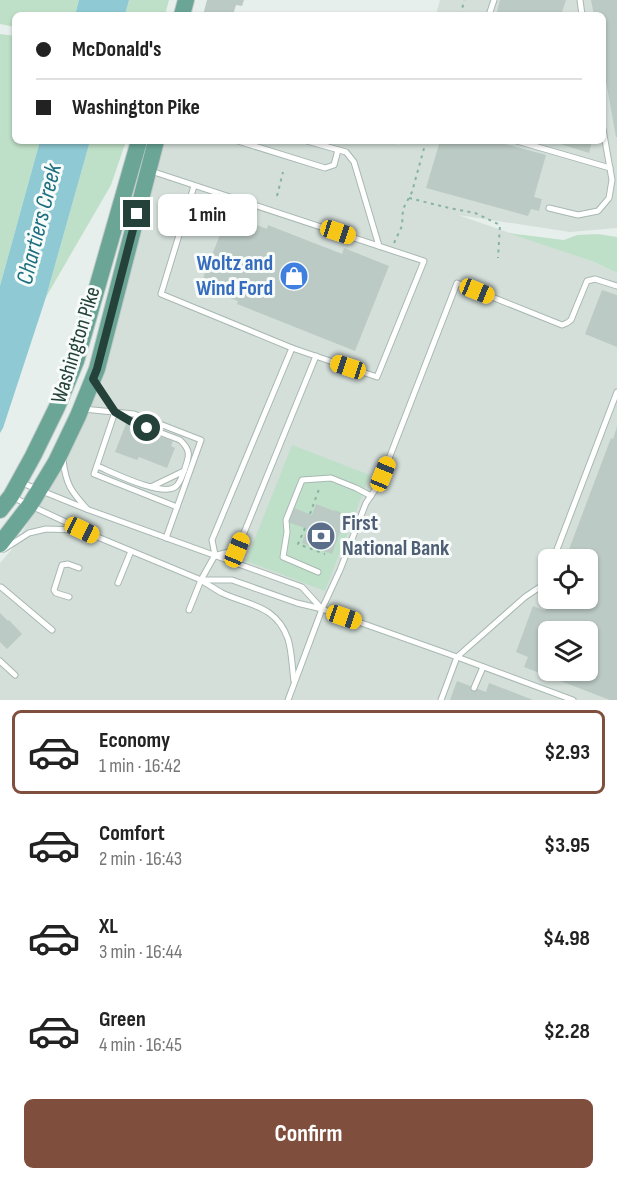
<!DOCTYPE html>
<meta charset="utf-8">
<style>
body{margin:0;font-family:"Sofia Sans Condensed",sans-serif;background:#f2f2f2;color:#222;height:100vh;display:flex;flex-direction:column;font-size:22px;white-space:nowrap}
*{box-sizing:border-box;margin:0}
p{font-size:20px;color:#767676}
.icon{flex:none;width:33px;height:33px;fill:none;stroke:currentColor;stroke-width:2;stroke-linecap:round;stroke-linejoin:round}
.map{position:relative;height:700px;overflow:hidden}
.panel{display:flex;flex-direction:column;background:#fff;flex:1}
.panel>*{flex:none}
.top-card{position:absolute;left:12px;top:12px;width:594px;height:132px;border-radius:9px;box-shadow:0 2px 4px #0004;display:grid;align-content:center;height:132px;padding:0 24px;background:#fff}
.tools{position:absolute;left:538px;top:549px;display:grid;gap:12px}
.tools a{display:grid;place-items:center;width:60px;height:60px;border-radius:9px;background:#fff;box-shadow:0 2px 4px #0004;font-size:30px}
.end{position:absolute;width:27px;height:27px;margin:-14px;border:8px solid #24423a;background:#fff;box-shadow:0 0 0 3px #fff}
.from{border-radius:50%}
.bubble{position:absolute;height:42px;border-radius:9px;background:#fff;box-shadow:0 2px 4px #0004;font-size:20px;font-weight:700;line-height:42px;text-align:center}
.car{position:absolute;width:18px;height:36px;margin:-18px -9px;border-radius:8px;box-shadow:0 0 4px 2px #0007;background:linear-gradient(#f5c518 24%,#345 0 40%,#f5c518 0 76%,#345 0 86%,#f5c518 0)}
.top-card b{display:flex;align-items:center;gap:21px;height:57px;font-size:22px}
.top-card b+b{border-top:2px solid #e0e0e0}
.top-card i{width:15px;height:15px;background:#222}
ul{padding:10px 0 0;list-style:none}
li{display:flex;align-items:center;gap:18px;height:84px;margin:0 12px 9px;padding:0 12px;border:3px solid transparent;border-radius:9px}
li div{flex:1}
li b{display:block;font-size:22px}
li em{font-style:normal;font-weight:700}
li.on{border-color:#804e3d}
li>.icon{width:54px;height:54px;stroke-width:1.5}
.primary-button{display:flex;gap:12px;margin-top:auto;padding:12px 24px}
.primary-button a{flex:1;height:69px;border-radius:9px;background:#804e3d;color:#fff;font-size:24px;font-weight:700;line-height:69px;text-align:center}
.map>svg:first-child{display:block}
</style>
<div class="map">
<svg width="617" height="700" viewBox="0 0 617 700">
<rect width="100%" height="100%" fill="#e6efeb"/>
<path fill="#d4dfda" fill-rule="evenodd" d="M440 0H617V228L570 232 458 215 594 262 617 273V700H0V563L14 547 77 434 124 295 164 141H383L399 145 400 141H603V15H436ZM549 560H588V598H549ZM549 632H588V670H549Z"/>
<g fill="#bfe0c8">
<path d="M0 0H79L75 15H15V27L0 24Z"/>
<path d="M129 0H169L165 15H125Z"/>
<path d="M0 34 15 36V141H40L0 286Z"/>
<path d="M90 141H126L111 185 46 297Z"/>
<path d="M508 233 564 240 577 235 598 234 617 237V273L594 262Z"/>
<path d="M292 445 370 475 325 591 246 561Z"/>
</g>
<g fill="#8ec9d4">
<path d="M79 0H129L125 15H75Z"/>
<path d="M40 141H90L46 297 3 428 0 433V286Z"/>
</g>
<g fill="#bbcac4" fill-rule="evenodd">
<path d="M207 0H244L242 6 236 5 233 15H203Z"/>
<path d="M500 0H566L561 15H496Z"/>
<path d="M591 0H617V137H616L603 65V15H594Z"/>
<path d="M440 141H494L546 155 534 197 542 199 539 211 531 209 528 216 426 188Z"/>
<path d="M551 141H592L589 153Z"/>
<path d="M228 214 267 229 268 225 342 254 344 248 389 266 355 351 237 304 238 301 200 286Z"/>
<path d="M602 290 617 295V347L585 334Z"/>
<path d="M126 424 173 441 171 446 175 448 167 468 139 457 137 460 115 452Z"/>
<path d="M617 427V700H610L524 667 528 657 516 652 533 606 545 611 550 598H588V560H565L611 438 613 439ZM549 632H588V670H549Z"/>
<path d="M316 504 334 511V510L340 512V513L346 516 332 554 302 543 307 529 288 522 294 508 312 515Z"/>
<path d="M0 613 8 621 9 620 22 634 7 649 0 642Z"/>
<path d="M457 681 486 692 489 683 533 700H450Z"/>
</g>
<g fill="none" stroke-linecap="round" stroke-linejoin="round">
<g stroke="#a8b8b2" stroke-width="7">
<g id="service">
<path d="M580 0 582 15"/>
<path d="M489 15 494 0"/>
<path d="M238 141 325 168 334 165 338 150"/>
<path d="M307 141 346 152 354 162 379 246"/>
<path d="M517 141 610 168"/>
<path d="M151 171 424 261 377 377 292 348 161 294 194 186"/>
<path d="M549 208 578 215 598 211 609 198 612 180 603 129"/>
<path d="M95 383 115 412 130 421 180 440C192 451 189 457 184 471L151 487"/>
<path d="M83 409 134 414 201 440 166 538"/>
<path d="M115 412 94 474 177 507"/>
<path d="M63 460C66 485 71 491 87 509"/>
<path d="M97 466C112 472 161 497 175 487 180 484 182 476 184 471"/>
<path d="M22 483 89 510 302 587 321 608"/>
<path d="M12 497 100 538 201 580H232L297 603 322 609 457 657 573 700"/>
<path d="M4 549 29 533 46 529 79 530"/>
<path d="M217 555 237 550 316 356"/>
<path d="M553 560 617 392"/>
<path d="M318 572 283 557 287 532 286 520 302 480 331 478 356 488 371 496"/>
<path d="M202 581C209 585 215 589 222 593 250 606 276 605 288 639 292 652 292 667 294 681"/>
<path d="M118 583 131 551"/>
<path d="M0 587H1L52 630"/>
<path d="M69 597 56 593 54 590 62 565 68 564 79 568"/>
<path d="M189 610 201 580 215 555 212 540 292 348"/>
<path d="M0 661 15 675"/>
<path d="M474 688 483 667"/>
<path d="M288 700 322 609 340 570 366 503 377 487 388 461 457 283 562 325 567 323 571 320 587 281 595 279 617 286"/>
<path d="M441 700 457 657 525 597 543 585 549 571"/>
</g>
</g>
<g stroke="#c2cac8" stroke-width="18">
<g id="primary">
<path d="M182 15 186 0"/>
<path d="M0 510 11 496 33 456 57 407 76 361 139 141"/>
<path d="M0 544 30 505 56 462 78 416 97 369 156 141"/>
</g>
</g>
<g stroke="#86b3a5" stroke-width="2" stroke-dasharray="3 4.5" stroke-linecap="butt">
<path d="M461 15 464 0"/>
<path d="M277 196 283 172"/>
<path d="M409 198 449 208 475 213 500 225 498 258"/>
<path d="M394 243 402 226 403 209 412 192 426 141"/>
<path d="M310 514 319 489"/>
<path d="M305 528 298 544 325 554"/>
</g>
<use href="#service" stroke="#fff" stroke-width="5"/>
<use href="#primary" stroke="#6aa596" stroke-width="16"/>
</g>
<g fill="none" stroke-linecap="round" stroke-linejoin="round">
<path stroke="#24423a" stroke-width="8" d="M137 214 97 369 93 379 115 412 130 421 147 428"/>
</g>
<defs>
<g id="shop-disc" transform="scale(1.5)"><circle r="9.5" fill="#3f7fe0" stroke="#f7fbf9"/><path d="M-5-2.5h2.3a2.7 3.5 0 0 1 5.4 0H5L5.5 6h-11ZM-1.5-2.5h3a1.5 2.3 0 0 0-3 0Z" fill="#fff"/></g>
<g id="bank-disc" transform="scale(1.5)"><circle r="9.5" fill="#5c6f8a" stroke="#f7fbf9"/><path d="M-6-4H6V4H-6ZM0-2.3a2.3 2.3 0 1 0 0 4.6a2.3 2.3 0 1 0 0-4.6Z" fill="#fff"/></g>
</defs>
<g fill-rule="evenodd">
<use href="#shop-disc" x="294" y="276"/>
<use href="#bank-disc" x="321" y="536"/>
</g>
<g text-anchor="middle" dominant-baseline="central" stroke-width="6" stroke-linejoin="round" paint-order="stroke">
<g font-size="22" font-weight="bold" fill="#366cbe" stroke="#f7fbf9" text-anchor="end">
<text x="273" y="263">Woltz and<tspan x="273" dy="25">Wind Ford</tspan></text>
</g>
<g font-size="22" fill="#24423a" stroke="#f7fbf9">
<text transform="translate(76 345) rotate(-73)">Washington Pike</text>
</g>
<g font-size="22" font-weight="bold" fill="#4e5e75" stroke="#f7fbf9" text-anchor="start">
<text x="342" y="523">First<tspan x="342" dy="25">National Bank</tspan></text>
</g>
<g font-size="24" font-style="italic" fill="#1c6f80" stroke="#f7fbf9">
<text transform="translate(39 224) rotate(-76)">Chartiers Creek</text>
</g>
</g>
</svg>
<div class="tools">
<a><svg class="icon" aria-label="locate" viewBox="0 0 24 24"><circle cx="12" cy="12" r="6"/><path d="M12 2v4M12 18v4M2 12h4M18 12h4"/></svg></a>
<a><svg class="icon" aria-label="layers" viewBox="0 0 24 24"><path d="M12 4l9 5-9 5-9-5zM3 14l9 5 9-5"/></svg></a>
</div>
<i class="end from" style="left:147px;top:428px"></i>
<i class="end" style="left:137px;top:214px"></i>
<div class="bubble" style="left:158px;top:194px;width:99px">1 min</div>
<i class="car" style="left:338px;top:232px;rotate:108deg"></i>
<i class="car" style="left:477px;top:291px;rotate:112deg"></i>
<i class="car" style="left:348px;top:367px;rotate:288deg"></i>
<i class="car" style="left:383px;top:474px;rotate:22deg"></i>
<i class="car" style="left:82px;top:530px;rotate:115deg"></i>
<i class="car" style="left:237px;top:550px;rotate:22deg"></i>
<i class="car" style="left:344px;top:617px;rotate:109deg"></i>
<div class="top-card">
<b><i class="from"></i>McDonald's</b>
<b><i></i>Washington Pike</b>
</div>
</div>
<section class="panel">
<ul>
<li class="on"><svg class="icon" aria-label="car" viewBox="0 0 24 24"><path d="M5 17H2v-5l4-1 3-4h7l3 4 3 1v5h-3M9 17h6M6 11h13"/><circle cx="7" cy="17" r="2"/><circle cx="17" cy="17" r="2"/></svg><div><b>Economy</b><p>1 min · 16:42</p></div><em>$2.93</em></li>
<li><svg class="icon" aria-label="car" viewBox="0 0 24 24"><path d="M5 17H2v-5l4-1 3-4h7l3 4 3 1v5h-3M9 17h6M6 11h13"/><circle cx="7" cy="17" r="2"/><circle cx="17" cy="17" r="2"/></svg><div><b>Comfort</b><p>2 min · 16:43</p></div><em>$3.95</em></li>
<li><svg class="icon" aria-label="car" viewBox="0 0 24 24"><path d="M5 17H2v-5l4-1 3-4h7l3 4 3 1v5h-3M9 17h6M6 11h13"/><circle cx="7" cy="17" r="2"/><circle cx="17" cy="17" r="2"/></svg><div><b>XL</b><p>3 min · 16:44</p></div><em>$4.98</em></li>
<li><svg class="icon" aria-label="car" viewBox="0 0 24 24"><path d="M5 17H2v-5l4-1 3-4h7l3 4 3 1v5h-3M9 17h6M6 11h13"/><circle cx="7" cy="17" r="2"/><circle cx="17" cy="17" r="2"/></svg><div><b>Green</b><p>4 min · 16:45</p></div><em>$2.28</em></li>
</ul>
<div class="primary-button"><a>Confirm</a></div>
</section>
